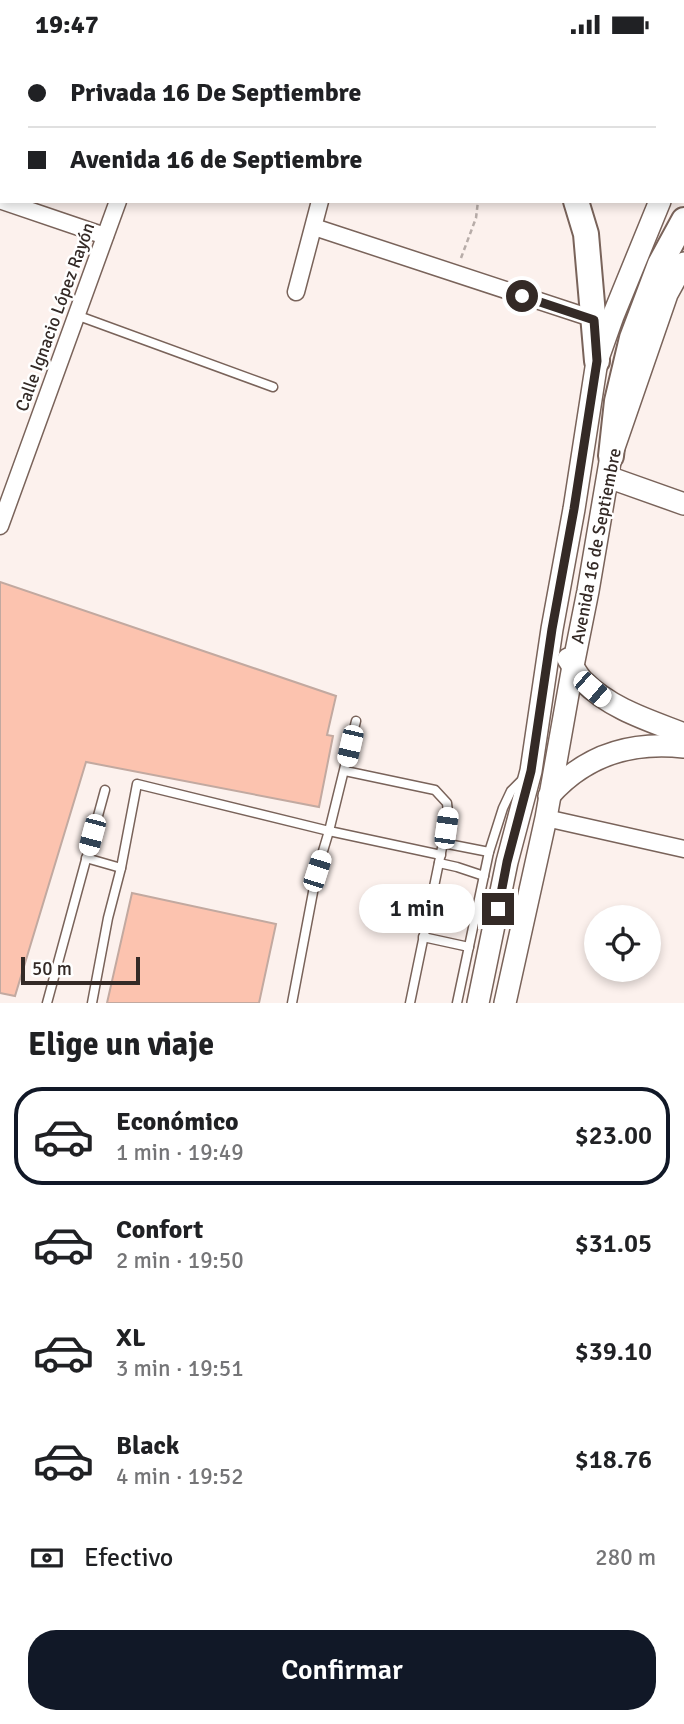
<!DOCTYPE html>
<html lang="es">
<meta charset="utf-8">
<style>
body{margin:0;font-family:Signika,sans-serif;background:#f6f6f6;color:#202124;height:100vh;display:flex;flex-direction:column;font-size:26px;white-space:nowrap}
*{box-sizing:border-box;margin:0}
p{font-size:23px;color:#757577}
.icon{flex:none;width:38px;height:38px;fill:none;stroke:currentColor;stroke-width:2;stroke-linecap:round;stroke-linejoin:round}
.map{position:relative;height:954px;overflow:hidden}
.sheet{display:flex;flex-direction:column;background:#fff;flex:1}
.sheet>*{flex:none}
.top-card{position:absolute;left:0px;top:0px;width:684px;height:154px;box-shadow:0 4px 10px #0003;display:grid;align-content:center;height:154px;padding:0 28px;background:#fff}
.controls{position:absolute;left:584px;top:856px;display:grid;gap:14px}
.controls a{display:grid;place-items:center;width:77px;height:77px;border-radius:50%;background:#fff;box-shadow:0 4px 10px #0003;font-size:35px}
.scale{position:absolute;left:21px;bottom:18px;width:119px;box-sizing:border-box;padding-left:7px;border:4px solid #342a26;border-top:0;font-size:19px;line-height:24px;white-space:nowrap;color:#342a26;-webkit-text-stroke:5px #fff;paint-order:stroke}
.end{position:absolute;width:32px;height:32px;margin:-16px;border:9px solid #342a26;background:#fff;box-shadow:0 0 0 4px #fff}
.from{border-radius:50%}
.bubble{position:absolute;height:49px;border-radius:24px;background:#fff;box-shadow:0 4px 10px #0003;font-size:23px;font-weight:600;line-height:49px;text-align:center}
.car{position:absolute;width:21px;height:42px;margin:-21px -10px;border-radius:9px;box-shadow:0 0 5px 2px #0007;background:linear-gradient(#fff 24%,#345 0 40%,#fff 0 76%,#345 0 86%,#fff 0)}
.top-card b{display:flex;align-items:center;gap:24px;height:66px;font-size:26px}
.top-card b+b{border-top:2px solid #e0e0e0}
.top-card i{width:18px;height:18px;background:#202124}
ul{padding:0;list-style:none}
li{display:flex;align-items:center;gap:21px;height:98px;margin:0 14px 10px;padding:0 14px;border:4px solid transparent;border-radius:28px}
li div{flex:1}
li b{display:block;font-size:26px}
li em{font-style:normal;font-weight:600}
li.current{border-color:#111827}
li>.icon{width:63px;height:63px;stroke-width:1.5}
h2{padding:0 28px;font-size:32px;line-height:84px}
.pay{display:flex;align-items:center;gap:18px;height:77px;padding:0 28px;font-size:26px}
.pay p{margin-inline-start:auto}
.cta{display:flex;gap:14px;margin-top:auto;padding:14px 28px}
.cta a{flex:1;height:80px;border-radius:28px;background:#111827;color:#fff;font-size:28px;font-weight:600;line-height:80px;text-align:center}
.status{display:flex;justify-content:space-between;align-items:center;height:49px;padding:0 35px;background:#fff;direction:ltr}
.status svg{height:19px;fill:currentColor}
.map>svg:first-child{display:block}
</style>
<div class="status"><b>19:47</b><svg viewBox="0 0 49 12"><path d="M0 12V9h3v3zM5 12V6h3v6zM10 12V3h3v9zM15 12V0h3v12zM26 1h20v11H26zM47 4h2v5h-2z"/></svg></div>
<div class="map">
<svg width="684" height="954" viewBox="0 0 684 954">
<rect width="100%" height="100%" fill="#fcf1ed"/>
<g fill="#fcc3af" stroke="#c2a9a0" stroke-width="2">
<path d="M0 533 336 647 327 686 333 687 319 758 86 713 15 947 0 944Z"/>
<path d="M132 844 276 875 259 954H107Z"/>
</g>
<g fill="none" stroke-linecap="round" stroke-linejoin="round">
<g stroke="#79635a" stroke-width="11">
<g id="service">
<path d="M553 2V0"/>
<path d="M0 140 2 136"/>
<path d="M76 266 273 338"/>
<path d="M345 722 435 741 447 754 448 764 443 794 410 954"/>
<path d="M443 794 489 803"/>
<path d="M86 809 121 819"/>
<path d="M439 814 457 818 484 827"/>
<path d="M423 888 469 898"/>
<path d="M47 954 105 741"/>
<path d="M92 954 108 869 121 819 137 735 329 782 441 806"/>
<path d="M292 954 317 822 329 782 356 672"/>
<path d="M457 954 489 803 503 759 511 742 522 731"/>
</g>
</g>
<g stroke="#79635a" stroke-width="19">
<g id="minor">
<path d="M173 2V0"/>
<path d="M356 2V0"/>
<path d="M2 152 105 187"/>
<path d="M314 178 594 270"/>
<path d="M296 243 320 152"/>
<path d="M0 477 118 152"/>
<path d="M546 769 684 800"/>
</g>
</g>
<g stroke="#79635a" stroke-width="24">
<g id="secondary">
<path d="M682 97 684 93"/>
<path d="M608 428 684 455"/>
<path d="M568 610C573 617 577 626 583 632 611 660 648 671 684 685"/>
<path d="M549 747C585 706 631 692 684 698"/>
<path d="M478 954 507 813 531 722 552 580 574 460 597 312 613 267 660 152"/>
<path d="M505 954 546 769 573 617 588 542 611 407 667 245 684 214"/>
</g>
</g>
<g stroke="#79635a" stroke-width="28">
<g id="primary">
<path d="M476 0 477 2"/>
<path d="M576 152 586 185 597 312"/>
<path d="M611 407 617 352 632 289 660 215 684 171"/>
</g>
</g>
<path stroke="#b7aca8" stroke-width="2.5" stroke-dasharray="5 3.5" stroke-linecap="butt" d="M461 209 476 169 478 152"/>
<use href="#service" stroke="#fff" stroke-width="8"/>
<use href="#minor" stroke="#fff" stroke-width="16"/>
<use href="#secondary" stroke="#fff" stroke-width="21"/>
<use href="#primary" stroke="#fff" stroke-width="24"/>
</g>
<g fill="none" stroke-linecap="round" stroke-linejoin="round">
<path stroke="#342a26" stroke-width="9" d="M498 860 507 813 531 722 552 580 574 460 597 312 594 271 522 247"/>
</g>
<g text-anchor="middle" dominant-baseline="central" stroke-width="5" stroke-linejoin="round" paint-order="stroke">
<g font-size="18" fill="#342a26" stroke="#fff">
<text transform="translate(55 268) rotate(-70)">Calle Ignacio López Rayón</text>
<text transform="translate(596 497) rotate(-79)">Avenida 16 de Septiembre</text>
</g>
</g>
</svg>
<div class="controls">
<a><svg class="icon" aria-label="locate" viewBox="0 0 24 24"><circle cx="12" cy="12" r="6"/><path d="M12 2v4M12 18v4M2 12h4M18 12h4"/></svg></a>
</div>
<div class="scale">50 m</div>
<i class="end from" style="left:522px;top:247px"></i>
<i class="end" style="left:498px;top:860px"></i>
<div class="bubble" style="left:359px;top:835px;width:116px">1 min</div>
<i class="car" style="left:592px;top:640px;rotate:131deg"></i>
<i class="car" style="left:350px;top:697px;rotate:193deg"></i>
<i class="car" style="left:446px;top:779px;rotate:8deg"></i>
<i class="car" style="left:92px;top:786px;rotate:195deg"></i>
<i class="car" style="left:317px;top:822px;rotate:18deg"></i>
<div class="top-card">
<b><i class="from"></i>Privada 16 De Septiembre</b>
<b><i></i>Avenida 16 de Septiembre</b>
</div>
</div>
<section class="sheet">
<h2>Elige un viaje</h2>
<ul>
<li class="current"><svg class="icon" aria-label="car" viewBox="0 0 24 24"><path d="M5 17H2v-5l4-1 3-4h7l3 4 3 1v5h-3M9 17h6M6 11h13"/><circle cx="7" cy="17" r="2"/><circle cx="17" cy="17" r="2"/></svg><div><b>Económico</b><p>1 min · 19:49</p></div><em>$23.00</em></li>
<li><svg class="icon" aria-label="car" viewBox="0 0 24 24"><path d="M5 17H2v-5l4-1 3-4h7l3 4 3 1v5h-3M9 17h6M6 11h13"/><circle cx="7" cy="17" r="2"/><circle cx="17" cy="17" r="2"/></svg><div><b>Confort</b><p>2 min · 19:50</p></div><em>$31.05</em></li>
<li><svg class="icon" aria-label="car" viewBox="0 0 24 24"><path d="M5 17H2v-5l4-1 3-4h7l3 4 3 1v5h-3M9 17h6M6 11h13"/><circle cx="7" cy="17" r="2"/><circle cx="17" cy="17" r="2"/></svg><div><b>XL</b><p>3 min · 19:51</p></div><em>$39.10</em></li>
<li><svg class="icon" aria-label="car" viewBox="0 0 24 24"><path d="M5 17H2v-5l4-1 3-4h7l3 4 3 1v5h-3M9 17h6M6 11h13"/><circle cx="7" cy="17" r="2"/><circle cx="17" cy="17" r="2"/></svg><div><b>Black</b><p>4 min · 19:52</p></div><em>$18.76</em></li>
</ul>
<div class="pay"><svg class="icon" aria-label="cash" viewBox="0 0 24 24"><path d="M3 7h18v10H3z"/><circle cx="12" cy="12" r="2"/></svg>Efectivo<p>280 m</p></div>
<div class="cta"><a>Confirmar</a></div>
</section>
